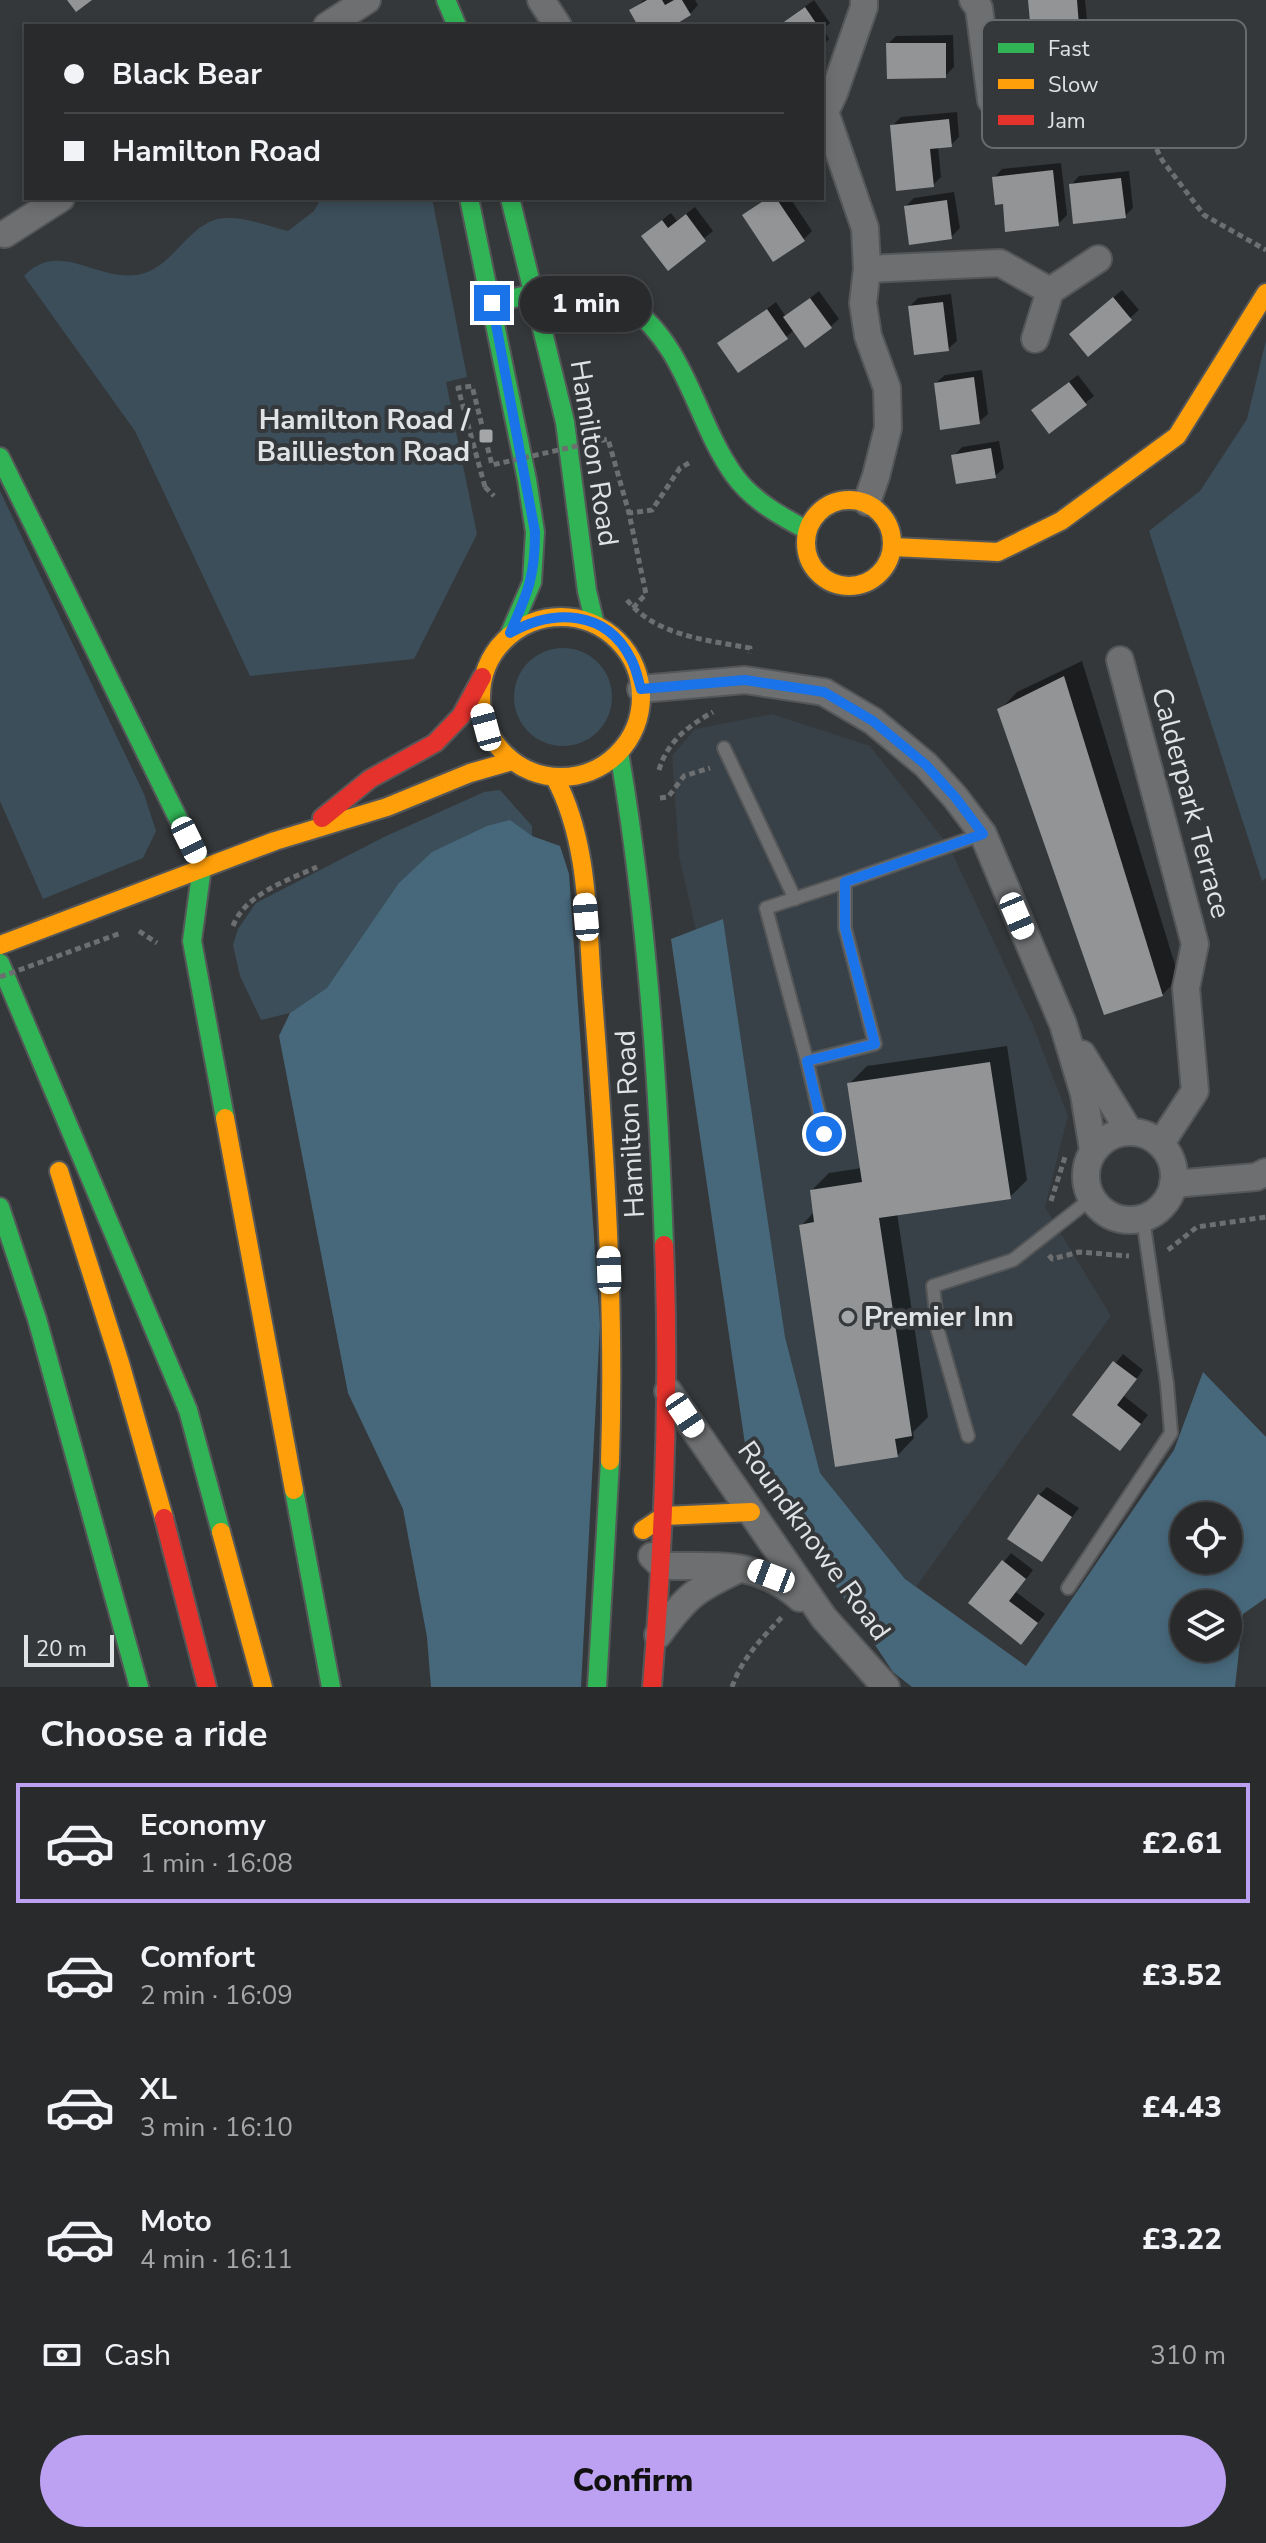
<!DOCTYPE html>
<meta charset="utf-8">
<style>
body{margin:0;font-family:"Nunito Sans",sans-serif;background:#303234;color:#f1f3f6;height:100vh;display:flex;flex-direction:column;font-size:30px;white-space:nowrap}
*{box-sizing:border-box;margin:0}
p{font-size:26px;color:#a5a7a9}
.icon{flex:none;width:44px;height:44px;fill:none;stroke:currentColor;stroke-width:2;stroke-linecap:round;stroke-linejoin:round}
.map{position:relative;height:1687px;overflow:hidden}
.side{display:flex;flex-direction:column;background:#282a2c;flex:1}
.side>*{flex:none}
.banner{position:absolute;left:24px;top:24px;width:800px;height:176px;border-radius:0px;box-shadow:0 4px 12px #0003,0 0 0 2px #444648;display:grid;align-content:center;height:176px;padding:0 40px;background:#282a2c}
.fabs{position:absolute;left:1170px;top:1502px;display:grid;gap:16px}
.fabs a{display:grid;place-items:center;width:72px;height:72px;border-radius:50%;background:#282a2c;box-shadow:0 4px 12px #0003,0 0 0 2px #444648;font-size:40px}
.scale{position:absolute;left:24px;bottom:20px;width:90px;box-sizing:border-box;padding-left:8px;border:4px solid #e0e2e4;border-top:0;font-size:22px;line-height:28px;white-space:nowrap;color:#e0e2e4;-webkit-text-stroke:6px #34383b;paint-order:stroke}
.end{position:absolute;width:36px;height:36px;margin:-18px;border:10px solid #1a73e8;background:#fff;box-shadow:0 0 0 4px #fff}
.from{border-radius:50%}
.bubble{position:absolute;height:56px;border-radius:28px;background:#282a2c;box-shadow:0 4px 12px #0003,0 0 0 2px #444648;font-size:26px;font-weight:800;line-height:56px;text-align:center}
.car{position:absolute;width:24px;height:48px;margin:-24px -12px;border-radius:10px;box-shadow:0 0 6px 2px #0007;background:linear-gradient(#fff 24%,#345 0 40%,#fff 0 76%,#345 0 86%,#fff 0)}
.banner b{display:flex;align-items:center;gap:28px;height:76px;font-size:30px}
.banner b+b{border-top:2px solid #444648}
.banner i{width:20px;height:20px;background:#f1f3f6}
ul{padding:0;list-style:none}
li{display:flex;align-items:center;gap:24px;height:120px;margin:0 16px 12px;padding:0 24px;border:4px solid transparent;border-radius:0px}
li div{flex:1}
li b{display:block;font-size:30px}
li em{font-style:normal;font-weight:800}
li.active{border-color:#bca0f2}
li>.icon{width:72px;height:72px;stroke-width:1.5}
h2{padding:0 40px;font-size:36px;line-height:96px}
.pay{display:flex;align-items:center;gap:20px;height:88px;padding:0 40px;font-size:30px}
.pay p{margin-inline-start:auto}
.primary-button{display:flex;gap:16px;margin-top:auto;padding:16px 40px}
.primary-button a{flex:1;height:92px;border-radius:48px;background:#bca0f2;color:#111;font-size:32px;font-weight:800;line-height:92px;text-align:center}
.map>svg:first-child{display:block}
</style>
<div class="map">
<svg width="1266" height="1687" viewBox="0 0 1266 1687">
<rect width="100%" height="100%" fill="#35383a"/>
<path fill="#384147" d="M772 714 870 746 949 846 1032 1023 1068 1116 1045 1207 1111 1316 916 1587 905 1579 820 1473 785 1337 723 920 696 930 679 856 672 756 695 729Z"/>
<g fill="#3b4e5a">
<path d="M321 198H432L467 377 446 382 477 534 414 659 250 676 135 431 24 276C60 238 99 284 141 274 176 266 190 218 227 218 247 217 270 227 288 231L314 211Z"/>
<path d="M1266 340V878L1262 881 1149 531 1200 491 1247 419Z"/>
<path d="M0 491 144 794 156 831 143 858 43 899 0 801Z"/>
<circle cx="563" cy="697" r="49"/>
<path d="M500 790 532 826V836L398 884 327 989 290 1013 261 1020 240 976 233 945 238 929 256 903 384 837 484 792Z"/>
</g>
<g fill="#47687b" fill-rule="evenodd">
<path d="M510 820 532 836 560 846 569 874 600 1325 581 1687H431L427 1637 403 1509 348 1393 279 1036 290 1013 327 988 398 884 432 852 487 826Z"/>
<path d="M723 919 785 1337 820 1473 905 1579 1026 1666 1174 1450 1203 1372 1266 1437V1598L1243 1614 1235 1687H912L893 1672 746 1451 671 939ZM1184 1516H1228V1560H1184ZM1184 1604H1228V1648H1184Z"/>
</g>
<g fill="#0007">
<path d="M644 0H695L698 5 690 14 669 26H640L631 11Z"/>
<path d="M814 0 830 23 823 29 829 39 822 46V26H778Z"/>
<path d="M1030 0H1085L1089 40 1080 49Z"/>
<path d="M953 35 954 67 945 76 888 44 896 36Z"/>
<path d="M957 112 959 137 951 145 938 146 941 177 933 185 892 126 901 117Z"/>
<path d="M1061 163 1067 215 1058 224 994 178 1002 169Z"/>
<path d="M1129 171 1133 208 1125 216 1071 185 1079 176Z"/>
<path d="M954 192 960 228 951 237 906 206 914 198Z"/>
<path d="M766 198H790L812 231 804 239 744 216Z"/>
<path d="M695 207 713 231 668 268 652 228 671 213 677 221Z"/>
<path d="M1122 290 1139 310 1089 354 1080 326Z"/>
<path d="M819 291 839 319 830 327 794 330 786 337 720 344 776 302 786 317Z"/>
<path d="M951 294 957 341 948 349 910 306 918 298Z"/>
<path d="M982 370 988 414 979 422 936 383 945 375Z"/>
<path d="M1078 375 1094 396 1050 431 1042 402Z"/>
<path d="M999 441 1004 468 995 476 954 456 962 447Z"/>
<path d="M1082 661 1179 978 1162 995 1000 710 1017 692Z"/>
<path d="M1007 1046 1027 1180 1010 1197 897 1213 928 1417 913 1432 914 1438 897 1456 801 1226 815 1211 812 1190 829 1173 862 1168 849 1084 867 1066Z"/>
<path d="M1123 1354 1143 1370 1124 1396 1148 1415 1128 1440 1075 1414Z"/>
<path d="M1047 1487 1079 1508 1041 1559 1039 1495Z"/>
<path d="M1011 1553 1033 1570 1016 1592 1045 1614 1029 1634 971 1603Z"/>
</g>
<g fill="#929496">
<path d="M67 0H92L76 12Z"/>
<path d="M647 0H662L665 5 674 0H682L691 15 673 26H638L629 10Z"/>
<path d="M1028 0H1077L1081 51 1033 55Z"/>
<path d="M805 7 818 26H778Z"/>
<path d="M886 43H946V78L887 79Z"/>
<path d="M949 119 952 147 930 149 934 187 896 191 890 125Z"/>
<path d="M1053 170 1059 226 1005 232 1003 204 995 205 992 177Z"/>
<path d="M1121 178 1126 218 1073 224 1069 184Z"/>
<path d="M768 198H776L805 241 773 262 742 215Z"/>
<path d="M947 200 952 239 909 245 904 206Z"/>
<path d="M686 214 706 241 668 271 641 236 662 220 668 228Z"/>
<path d="M1113 297 1132 320 1088 357 1069 334Z"/>
<path d="M810 298 832 328 805 348 783 317Z"/>
<path d="M943 302 949 351 914 355 908 306Z"/>
<path d="M767 309 788 339 738 373 717 343Z"/>
<path d="M974 377 980 424 940 430 934 383Z"/>
<path d="M1069 382 1087 405 1049 434 1031 410Z"/>
<path d="M991 448 996 478 956 484 951 455Z"/>
<path d="M1064 676 1163 996 1104 1015 997 709Z"/>
<path d="M990 1062 1011 1199 879 1218 912 1436 895 1439 898 1457 835 1467 799 1225 814 1222 810 1190 862 1182 847 1083Z"/>
<path d="M1113 1361 1137 1379 1117 1405 1141 1424 1120 1451 1072 1415Z"/>
<path d="M1038 1494 1072 1517 1042 1562 1007 1539Z"/>
<path d="M1002 1560 1026 1579 1009 1601 1038 1623 1021 1645 968 1603Z"/>
</g>
<g fill="none" stroke-linecap="round" stroke-linejoin="round">
<g stroke="#545658" stroke-width="16">
<g id="lane">
<path d="M724 748 795 899"/>
<path d="M845 882 766 908 807 1061 875 1044 845 928V882L983 834"/>
<path d="M807 1061 824 1134"/>
<path d="M968 1436 938 1331 933 1286 1013 1260 1092 1198"/>
<path d="M1068 1588 1171 1433 1167 1384 1143 1219"/>
</g>
</g>
<g stroke="#545658" stroke-width="30">
<g id="street">
<path d="M541 0 558 26"/>
<path d="M864 0V7L834 93 825 112 865 228 867 269 863 303 868 336 887 388 888 428 876 476 867 502"/>
<path d="M973 0 979 8 991 100"/>
<path d="M327 26 367 0"/>
<path d="M5 234 61 198"/>
<path d="M867 269 1000 263 1050 291"/>
<path d="M1035 339 1050 291 1098 259"/>
<path d="M1120 660 1195 944 1186 988 1195 1091 1161 1143"/>
<path d="M641 689 745 680 824 692 873 721 926 765 955 797 983 834 1063 1024 1084 1094 1093 1150"/>
<path d="M1082 1054 1129 1131"/>
<circle cx="1130" cy="1176" r="44"/>
<path d="M1173 1184 1256 1177 1266 1172"/>
<path d="M668 1391 824 1618 886 1687"/>
<path d="M652 1556 662 1566C716 1567 756 1559 800 1598"/>
<path d="M658 1635C686 1597 694 1590 737 1570"/>
</g>
</g>
<g stroke="#545658" stroke-width="22">
<g id="fast">
<path d="M446 0 457 26"/>
<path d="M469 198 527 480 535 532 532 582 510 633"/>
<path d="M510 198 565 422 587 591 595 624"/>
<path d="M492 303C523 297 557 285 589 288 603 290 616 297 628 305 687 346 695 420 734 475 752 500 780 516 807 530"/>
<path d="M0 457 202 867 192 941 225 1118"/>
<path d="M619 752C647 915 658 1079 664 1245"/>
<path d="M0 963 188 1410 221 1532"/>
<path d="M0 1207 37 1319 139 1687"/>
<path d="M294 1490 331 1687"/>
<path d="M597 1687 610 1461"/>
</g>
</g>
<g stroke="#545658" stroke-width="22">
<g id="slow">
<circle cx="849" cy="543" r="43"/>
<path d="M893 547 998 552 1061 521 1177 436 1266 293"/>
<circle cx="561" cy="697" r="80"/>
<path d="M555 778C590 843 587 926 593 998 605 1152 615 1306 610 1461"/>
<path d="M0 945 275 841 387 807 470 773 512 761"/>
<path d="M225 1118 294 1490"/>
<path d="M59 1171 120 1363 164 1518"/>
<path d="M643 1530 664 1516 751 1512"/>
<path d="M221 1532 263 1687"/>
</g>
</g>
<g stroke="#545658" stroke-width="22">
<g id="jam">
<path d="M322 818 370 779 435 743 461 716 482 677"/>
<path d="M164 1518 207 1687"/>
<path d="M652 1687C664 1538 670 1394 664 1245"/>
</g>
</g>
<g stroke="#6c6e70" stroke-width="5" stroke-dasharray="6 4" stroke-linecap="butt">
<path d="M1183 57 1154 84 1142 120 1162 160 1204 215 1266 250"/>
<path d="M485 487 494 496"/>
<path d="M627 600C656 636 707 640 750 648L749 653"/>
<path d="M633 608 646 594 629 513 652 510 680 468 689 463"/>
<path d="M659 770C667 742 688 726 713 712"/>
<path d="M660 798 668 797 684 776 710 768"/>
<path d="M233 926C245 894 288 880 317 867"/>
<path d="M139 931 157 943"/>
<path d="M1051 1201 1065 1157"/>
<path d="M1168 1250 1197 1227 1266 1217"/>
<path d="M1049 1255 1052 1259 1079 1252 1129 1256"/>
<path d="M732 1687C742 1658 762 1638 783 1616"/>
</g>
<use href="#lane" stroke="#6d6f70" stroke-width="12"/>
<use href="#street" stroke="#6d6f70" stroke-width="26"/>
<use href="#fast" stroke="#30b455" stroke-width="18"/>
<use href="#slow" stroke="#ff9f0a" stroke-width="18"/>
<use href="#jam" stroke="#e5322d" stroke-width="18"/>
<g stroke="#6c6e70" stroke-width="5" stroke-dasharray="6 4" stroke-linecap="butt">
<path d="M485 487 458 388 472 386 492 465 608 439 629 513"/>
<path d="M0 977 121 933"/>
</g>
</g>
<g fill="none" stroke-linecap="round" stroke-linejoin="round">
<path stroke="#1a73e8" stroke-width="10" d="M492 303 535 532C535 577 528 592 510 633 553 609 606 609 631 659 636 668 638 679 641 689L745 680 824 692 873 721 926 765 955 797 983 834 845 882V928L875 1044 807 1061 824 1134"/>
</g>
<g fill="#a4a6a8" stroke="#34383b" stroke-width="3">
<rect x="478" y="428" width="16" height="16" rx="4"/>
<circle cx="848" cy="1317" r="8"/>
</g>
<g text-anchor="middle" dominant-baseline="central" stroke-width="8" stroke-linejoin="round" paint-order="stroke">
<g font-size="28" font-weight="bold" fill="#e0e2e4" stroke="#34383b" text-anchor="end">
<text x="470" y="420">Hamilton Road /<tspan x="470" dy="32">Baillieston Road</tspan></text>
<text x="864" y="1317" text-anchor="start">Premier Inn</text>
</g>
<g font-size="28" fill="#e0e2e4" stroke="#34383b">
<text transform="translate(594 453) rotate(81)">Hamilton Road</text>
<text transform="translate(1191 803) rotate(75)">Calderpark Terrace</text>
<text transform="translate(630 1124) rotate(-93)">Hamilton Road</text>
<text transform="translate(814 1541) rotate(54)">Roundknowe Road</text>
</g>
</g>
<rect x="982" y="20" width="264" height="128" rx="12" fill="#34383b" stroke="#686b6e" stroke-width="2"/>
<rect x="998" y="43" width="36" height="10" fill="#30b455"/>
<rect x="998" y="79" width="36" height="10" fill="#ff9f0a"/>
<rect x="998" y="115" width="36" height="10" fill="#e5322d"/>
<g font-size="22" fill="#e0e2e4">
<text x="1048" y="56">Fast</text>
<text x="1048" y="92">Slow</text>
<text x="1048" y="128">Jam</text>
</g>
</svg>
<div class="fabs">
<a><svg class="icon" aria-label="locate" viewBox="0 0 24 24"><circle cx="12" cy="12" r="6"/><path d="M12 2v4M12 18v4M2 12h4M18 12h4"/></svg></a>
<a><svg class="icon" aria-label="layers" viewBox="0 0 24 24"><path d="M12 4l9 5-9 5-9-5zM3 14l9 5 9-5"/></svg></a>
</div>
<div class="scale">20 m</div>
<i class="end from" style="left:824px;top:1134px"></i>
<i class="end" style="left:492px;top:303px"></i>
<div class="bubble" style="left:520px;top:276px;width:132px">1 min</div>
<i class="car" style="left:486px;top:727px;rotate:345deg"></i>
<i class="car" style="left:189px;top:840px;rotate:154deg"></i>
<i class="car" style="left:1017px;top:916px;rotate:157deg"></i>
<i class="car" style="left:586px;top:917px;rotate:355deg"></i>
<i class="car" style="left:609px;top:1270px;rotate:358deg"></i>
<i class="car" style="left:685px;top:1415px;rotate:146deg"></i>
<i class="car" style="left:771px;top:1576px;rotate:291deg"></i>
<div class="banner">
<b><i class="from"></i>Black Bear</b>
<b><i></i>Hamilton Road</b>
</div>
</div>
<section class="side">
<h2>Choose a ride</h2>
<ul>
<li class="active"><svg class="icon" aria-label="car" viewBox="0 0 24 24"><path d="M5 17H2v-5l4-1 3-4h7l3 4 3 1v5h-3M9 17h6M6 11h13"/><circle cx="7" cy="17" r="2"/><circle cx="17" cy="17" r="2"/></svg><div><b>Economy</b><p>1 min · 16:08</p></div><em>£2.61</em></li>
<li><svg class="icon" aria-label="car" viewBox="0 0 24 24"><path d="M5 17H2v-5l4-1 3-4h7l3 4 3 1v5h-3M9 17h6M6 11h13"/><circle cx="7" cy="17" r="2"/><circle cx="17" cy="17" r="2"/></svg><div><b>Comfort</b><p>2 min · 16:09</p></div><em>£3.52</em></li>
<li><svg class="icon" aria-label="car" viewBox="0 0 24 24"><path d="M5 17H2v-5l4-1 3-4h7l3 4 3 1v5h-3M9 17h6M6 11h13"/><circle cx="7" cy="17" r="2"/><circle cx="17" cy="17" r="2"/></svg><div><b>XL</b><p>3 min · 16:10</p></div><em>£4.43</em></li>
<li><svg class="icon" aria-label="car" viewBox="0 0 24 24"><path d="M5 17H2v-5l4-1 3-4h7l3 4 3 1v5h-3M9 17h6M6 11h13"/><circle cx="7" cy="17" r="2"/><circle cx="17" cy="17" r="2"/></svg><div><b>Moto</b><p>4 min · 16:11</p></div><em>£3.22</em></li>
</ul>
<div class="pay"><svg class="icon" aria-label="cash" viewBox="0 0 24 24"><path d="M3 7h18v10H3z"/><circle cx="12" cy="12" r="2"/></svg>Cash<p>310 m</p></div>
<div class="primary-button"><a>Confirm</a></div>
</section>
